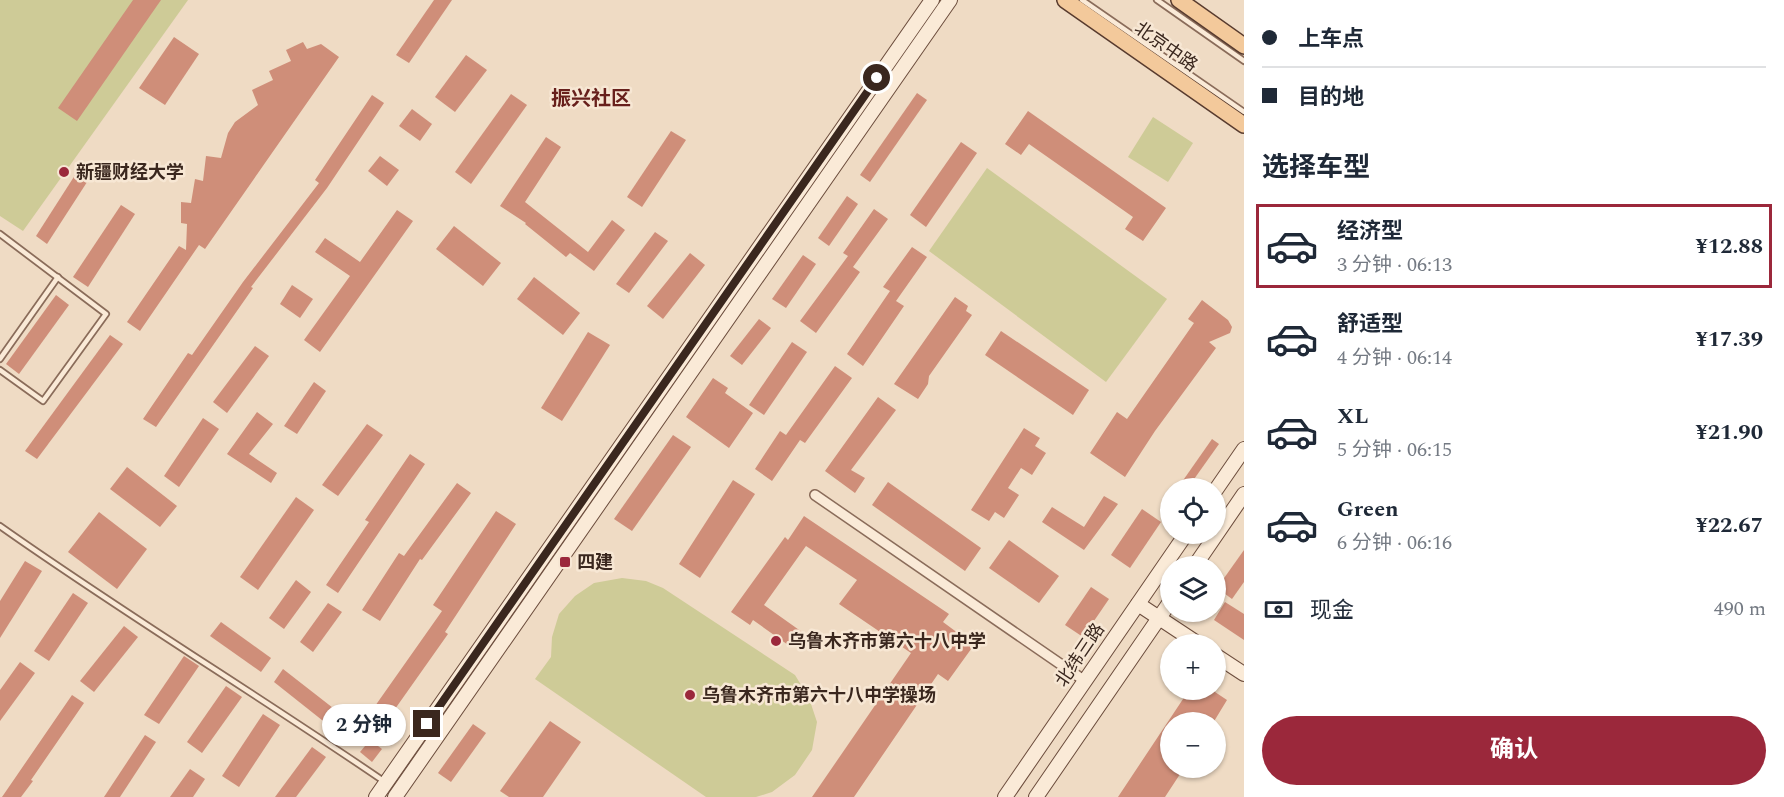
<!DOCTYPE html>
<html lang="zh">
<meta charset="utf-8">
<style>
body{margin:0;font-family:Spectral,"Noto Sans SC",serif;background:#f6f6f7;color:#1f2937;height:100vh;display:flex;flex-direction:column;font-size:22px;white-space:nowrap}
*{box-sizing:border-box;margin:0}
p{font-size:20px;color:#747a83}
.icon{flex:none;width:33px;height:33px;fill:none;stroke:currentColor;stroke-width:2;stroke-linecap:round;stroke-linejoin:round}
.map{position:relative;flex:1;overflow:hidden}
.side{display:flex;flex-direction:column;background:#fff;width:540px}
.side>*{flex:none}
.top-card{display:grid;align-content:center;height:132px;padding:0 18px;background:#fff}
.tools{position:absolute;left:1160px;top:478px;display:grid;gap:12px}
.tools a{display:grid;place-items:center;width:66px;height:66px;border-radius:50%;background:#fff;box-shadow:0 2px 4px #0004;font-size:30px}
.end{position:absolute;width:27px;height:27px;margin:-14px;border:8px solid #3a271e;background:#fff;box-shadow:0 0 0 3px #fff}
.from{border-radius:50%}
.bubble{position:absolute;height:42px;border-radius:21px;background:#fff;box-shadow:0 2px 4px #0004;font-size:20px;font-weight:700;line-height:42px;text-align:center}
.top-card b{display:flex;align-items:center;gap:21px;height:57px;font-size:22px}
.top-card b+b{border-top:2px solid #e0e1e3}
.top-card i{width:15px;height:15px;background:#1f2937}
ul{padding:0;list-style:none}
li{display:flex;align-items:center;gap:18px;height:84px;margin:0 12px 9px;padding:0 6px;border:3px solid transparent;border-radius:0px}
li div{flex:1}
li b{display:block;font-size:22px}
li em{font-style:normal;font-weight:700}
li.current{border-color:#9b283b}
li>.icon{width:54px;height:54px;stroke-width:1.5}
h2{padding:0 18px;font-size:27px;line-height:72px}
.pay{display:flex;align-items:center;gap:15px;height:66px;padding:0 18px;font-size:22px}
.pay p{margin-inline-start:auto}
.cta{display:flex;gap:12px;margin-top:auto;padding:12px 18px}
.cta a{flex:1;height:69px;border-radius:36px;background:#9b283b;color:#fff;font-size:24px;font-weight:700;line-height:69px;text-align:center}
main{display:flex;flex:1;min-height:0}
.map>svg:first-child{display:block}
</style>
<main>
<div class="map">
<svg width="1244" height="797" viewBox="0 0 1244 797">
<rect width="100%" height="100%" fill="#efdbc4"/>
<g fill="#cecb97">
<path d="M0 0H188L23 231 0 216Z"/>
<path d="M1153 117 1193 143 1168 182 1128 157Z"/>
<path d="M987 168 1167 299 1106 382 929 251Z"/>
<path d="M622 578 646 581 663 588 795 675 809 698 817 722 812 750 795 775 772 792 756 797H706L535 679 551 657 552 637 559 614 575 596 594 583Z"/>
</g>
<g fill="#cf8e79">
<path d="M133 0H161L77 121 58 108Z"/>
<path d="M434 0H452L409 63 396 55Z"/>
<path d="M174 37 199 54 165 105 139 88Z"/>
<path d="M303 42 307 49 321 44 339 57 205 249 199 245 140 331 127 322 179 246 186 250 187 224 181 223V202L191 203 195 179 203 181 206 156 221 158 228 133 235 122 258 105 252 90 273 80 269 71 291 61 286 50Z"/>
<path d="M466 55 487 70 455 112 435 97Z"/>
<path d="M917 93 927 100 870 182 860 175Z"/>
<path d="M511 94 527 105 471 184 455 172Z"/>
<path d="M372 95 384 103 327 188 251 287 253 288 156 427 143 419 188 353 192 355 243 282 319 183 315 180Z"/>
<path d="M412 109 432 124 420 141 399 126Z"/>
<path d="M1028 111 1166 208 1143 241 1125 229 1133 217 1029 144 1021 155 1005 144Z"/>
<path d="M671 131 686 140 642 207 627 197Z"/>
<path d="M546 137 561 147 525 202 588 252 612 220 625 230 594 271 570 253 566 257 525 224 526 223 500 206Z"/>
<path d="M961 142 977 153 926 227 910 215Z"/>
<path d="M380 156 399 170 387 186 368 171Z"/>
<path d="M77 172 89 179 47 244 36 236Z"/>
<path d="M847 196 858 204 829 246 818 238Z"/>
<path d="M121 205 135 214 88 287 73 277Z"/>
<path d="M874 209 888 219 853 267 860 272 816 333 800 321 848 256 843 253Z"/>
<path d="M397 210 413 221 320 352 304 340 350 276 315 252 325 238 360 262Z"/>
<path d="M454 226 501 263 483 286 436 249Z"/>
<path d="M655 232 668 241 629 293 616 284Z"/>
<path d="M912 247 927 257 896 301 904 306 863 366 847 354 890 291 883 287Z"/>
<path d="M690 253 705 265 663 319 647 306Z"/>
<path d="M803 255 816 264 786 308 772 299Z"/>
<path d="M534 277 580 313 563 335 517 299Z"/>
<path d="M292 285 313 299 300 318 280 304Z"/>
<path d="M56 295 69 305 19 374 6 364Z"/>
<path d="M955 297 968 306 966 311 972 315 929 376 928 384 918 399 894 384Z"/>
<path d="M1202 300 1228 320 1232 327 1230 333 1209 342 1216 348 1155 431 1125 477 1090 453 1117 412 1127 419 1194 323 1188 319Z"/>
<path d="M759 319 771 328 742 365 730 356Z"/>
<path d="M1001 331 1089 390 1073 415 985 355Z"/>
<path d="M588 332 610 345 562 421 541 408Z"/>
<path d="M110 335 123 344 37 459 25 451Z"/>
<path d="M792 342 807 352 764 415 749 405Z"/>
<path d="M255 346 269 356 227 413 213 402Z"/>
<path d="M835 366 852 378 805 443 800 440 772 481 755 469 780 431 786 435Z"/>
<path d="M713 378 728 388 725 393 753 413 729 448 686 417Z"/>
<path d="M314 382 326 391 297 434 284 426Z"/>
<path d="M878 397 896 410 851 470 865 478 855 493 825 471Z"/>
<path d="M257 412 273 424 249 454 277 473 271 483 227 454Z"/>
<path d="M203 418 219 429 179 487 164 476Z"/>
<path d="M367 424 383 435 338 496 322 485Z"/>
<path d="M1024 428 1040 438 1035 446 1046 453 1032 475 1021 468 1008 488 1019 495 1004 518 995 512 989 521 971 510Z"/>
<path d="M673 435 691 447 632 531 614 519Z"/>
<path d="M1212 439 1219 444 1187 489H1177Z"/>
<path d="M410 454 425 464 338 593 326 585 369 522 365 520Z"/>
<path d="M127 467 177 506 160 527 110 489Z"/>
<path d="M733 480 755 494 700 578 679 564Z"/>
<path d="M888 482 981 548 965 571 872 505Z"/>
<path d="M457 483 471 493 422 560 420 559 380 621 362 610 399 553 404 556Z"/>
<path d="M1104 496 1118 504 1084 550 1042 522 1052 507 1084 527Z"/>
<path d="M296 497 314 510 258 590 240 577Z"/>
<path d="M1142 509 1161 522 1130 568 1111 555Z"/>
<path d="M496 511 516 524 445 632 448 634 383 726 368 716 442 611 433 605Z"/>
<path d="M99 512 147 549 117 589 68 552Z"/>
<path d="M804 516 949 614 943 622 974 645 948 681 938 674 854 797H812L911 653 839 604 857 580 806 546 764 605 802 632 791 647 753 620 750 625 731 612 785 537 788 540Z"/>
<path d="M1009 540 1059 576 1039 603 989 568Z"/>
<path d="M1244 550V582L1232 599 1217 588Z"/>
<path d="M25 561 42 571 0 638V601Z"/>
<path d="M296 580 311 592 284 629 269 618Z"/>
<path d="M1091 587 1109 599 1083 637 1065 625Z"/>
<path d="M73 593 88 603 49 661 34 651Z"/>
<path d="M1225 602 1244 614V640L1214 620Z"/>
<path d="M328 603 342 612 313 652 300 642Z"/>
<path d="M221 622 271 658 261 672 210 636Z"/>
<path d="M124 626 138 637 94 692 80 681Z"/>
<path d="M184 656 199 666 159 724 144 715Z"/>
<path d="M20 662 35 673 0 721V690Z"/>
<path d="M283 669 342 715 332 728 274 682Z"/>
<path d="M226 686 242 697 202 753 187 742Z"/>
<path d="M1189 690H1212L1227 700 1213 723H1208L1194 715 1189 723H1170V750L1166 756 1170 758V768H1184L1165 797H1118Z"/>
<path d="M72 695 84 703 31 780 33 781 21 797H2Z"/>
<path d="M263 714 280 725 239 787 222 776Z"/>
<path d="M550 721 581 742 543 797H509L500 791Z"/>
<path d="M473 724 486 733 451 782 438 773Z"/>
<path d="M145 735 156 742 120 797H104Z"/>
<path d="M370 740 382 749 372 762 360 752Z"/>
<path d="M312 747 326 757 296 797H275Z"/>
<path d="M190 769 205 779 193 797H170Z"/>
</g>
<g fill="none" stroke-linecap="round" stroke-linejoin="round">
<g stroke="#8a6c5a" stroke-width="8">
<g id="lane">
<path d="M1082 0 1244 112"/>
<path d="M1157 0 1244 61"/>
<path d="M0 234 106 314 43 401 0 370"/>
<path d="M0 359 58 277"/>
<path d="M0 526C126 615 258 695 385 782"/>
</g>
</g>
<g stroke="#8a6c5a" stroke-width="12">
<path id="street" d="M815 495 1085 681"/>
</g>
<g stroke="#6c4d3d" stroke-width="16">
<g id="secondary">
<path d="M1215 491 1244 449"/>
<path d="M1194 567 1244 494"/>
<path d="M1138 604 1200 645"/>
<path d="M1215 655 1244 674"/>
<path d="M376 797 932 0"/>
<path d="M395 797 950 0"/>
<path d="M1005 797 1186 534"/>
<path d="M1036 797 1170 602"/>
</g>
</g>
<g stroke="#583b2e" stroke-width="18">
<g id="primary">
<path d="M1065 0 1244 125"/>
<path d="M1179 0 1244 46"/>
</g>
</g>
<use href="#lane" stroke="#faead7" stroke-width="4.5"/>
<use href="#street" stroke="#faead7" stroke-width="9"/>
<use href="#secondary" stroke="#faead7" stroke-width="14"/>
<use href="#primary" stroke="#f3c99b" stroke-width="15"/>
</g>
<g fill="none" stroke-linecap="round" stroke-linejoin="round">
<path stroke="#3a271e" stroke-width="8" d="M427 724 877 78"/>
</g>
<g fill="#9b283b" stroke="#f7e7d4" stroke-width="2">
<circle cx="64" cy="172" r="6"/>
<rect x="559" y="556" width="12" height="12" rx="3"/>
<circle cx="776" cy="641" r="6"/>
<circle cx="690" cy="695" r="6"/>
</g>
<g text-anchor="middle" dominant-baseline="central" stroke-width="5" stroke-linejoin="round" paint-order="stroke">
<g font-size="18" fill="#3a271e" stroke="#f7e7d4">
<text transform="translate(1166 47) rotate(35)">北京中路</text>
<text transform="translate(1080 655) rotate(-56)">北纬三路</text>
</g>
<g font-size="18" font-weight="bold" fill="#3a271e" stroke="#f7e7d4" text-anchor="start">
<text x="76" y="172">新疆财经大学</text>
<text x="577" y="562">四建</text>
<text x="788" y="641">乌鲁木齐市第六十八中学</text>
<text x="702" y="695">乌鲁木齐市第六十八中学操场</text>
</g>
<g font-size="20" font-weight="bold" fill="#68201c" stroke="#f7e7d4">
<text x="591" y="99">振兴社区</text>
</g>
</g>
</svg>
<div class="tools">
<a><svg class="icon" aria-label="locate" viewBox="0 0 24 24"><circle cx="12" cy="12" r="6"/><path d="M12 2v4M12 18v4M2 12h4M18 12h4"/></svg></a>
<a><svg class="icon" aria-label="layers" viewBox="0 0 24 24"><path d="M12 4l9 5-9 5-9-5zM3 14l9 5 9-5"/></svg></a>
<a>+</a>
<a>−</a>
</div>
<i class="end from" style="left:877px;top:78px"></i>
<i class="end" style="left:427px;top:724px"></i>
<div class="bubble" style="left:322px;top:704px;width:84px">2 分钟</div>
</div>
<section class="side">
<div class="top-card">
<b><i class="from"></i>上车点</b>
<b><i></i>目的地</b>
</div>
<h2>选择车型</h2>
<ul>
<li class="current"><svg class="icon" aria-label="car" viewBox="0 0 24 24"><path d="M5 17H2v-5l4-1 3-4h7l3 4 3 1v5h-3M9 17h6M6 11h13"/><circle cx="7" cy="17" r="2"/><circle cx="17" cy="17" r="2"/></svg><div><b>经济型</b><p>3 分钟 · 06:13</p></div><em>¥12.88</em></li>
<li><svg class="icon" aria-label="car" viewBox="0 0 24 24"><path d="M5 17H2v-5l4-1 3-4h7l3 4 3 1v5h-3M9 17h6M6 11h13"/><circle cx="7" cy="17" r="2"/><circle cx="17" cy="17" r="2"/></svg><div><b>舒适型</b><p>4 分钟 · 06:14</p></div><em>¥17.39</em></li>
<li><svg class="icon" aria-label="car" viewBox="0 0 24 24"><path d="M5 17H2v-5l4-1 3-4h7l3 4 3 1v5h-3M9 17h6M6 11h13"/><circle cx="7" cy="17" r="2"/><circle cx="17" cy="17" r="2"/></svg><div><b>XL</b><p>5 分钟 · 06:15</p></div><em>¥21.90</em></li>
<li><svg class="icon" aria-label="car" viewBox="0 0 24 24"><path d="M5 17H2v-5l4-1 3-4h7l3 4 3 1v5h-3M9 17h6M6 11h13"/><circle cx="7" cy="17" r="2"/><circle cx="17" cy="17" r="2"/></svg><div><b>Green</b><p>6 分钟 · 06:16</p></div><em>¥22.67</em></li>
</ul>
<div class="pay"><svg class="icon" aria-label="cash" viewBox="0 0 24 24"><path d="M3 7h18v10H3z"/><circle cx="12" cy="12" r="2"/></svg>现金<p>490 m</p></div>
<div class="cta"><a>确认</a></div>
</section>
</main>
